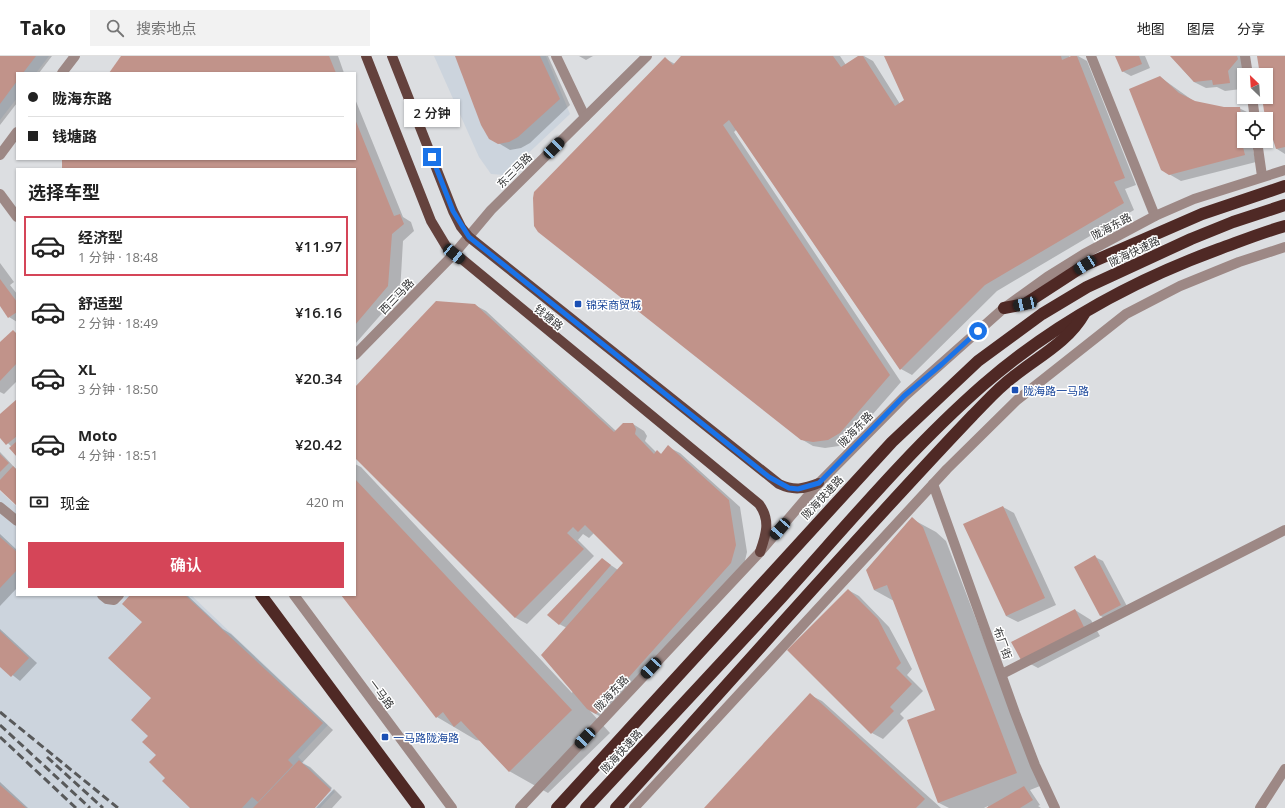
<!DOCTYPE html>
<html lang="zh">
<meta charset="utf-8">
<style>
body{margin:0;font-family:"Open Sans","Noto Sans SC",sans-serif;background:#f2f2f2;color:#222;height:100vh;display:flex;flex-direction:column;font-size:15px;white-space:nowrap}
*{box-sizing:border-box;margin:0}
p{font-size:13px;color:#767676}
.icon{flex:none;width:22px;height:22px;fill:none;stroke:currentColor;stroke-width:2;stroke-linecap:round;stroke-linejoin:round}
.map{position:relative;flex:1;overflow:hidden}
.drawer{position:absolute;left:16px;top:112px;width:340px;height:428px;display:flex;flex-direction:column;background:#fff;border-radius:0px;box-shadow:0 1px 3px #0004}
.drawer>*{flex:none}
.top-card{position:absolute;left:16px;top:16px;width:340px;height:88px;border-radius:0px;box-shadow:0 1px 3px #0004;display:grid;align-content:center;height:88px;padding:0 12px;background:#fff}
.needle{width:26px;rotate:335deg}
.tools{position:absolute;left:1237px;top:12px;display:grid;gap:8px}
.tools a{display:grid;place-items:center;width:36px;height:36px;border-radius:0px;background:#fff;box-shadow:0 1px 3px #0004;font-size:20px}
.end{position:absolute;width:18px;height:18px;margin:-9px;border:5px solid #1a73e8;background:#fff;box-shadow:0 0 0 2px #fff}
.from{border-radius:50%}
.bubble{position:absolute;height:28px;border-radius:0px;background:#fff;box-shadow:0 1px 3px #0004;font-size:13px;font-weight:600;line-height:28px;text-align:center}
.car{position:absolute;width:12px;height:24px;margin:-12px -6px;border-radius:5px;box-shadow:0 0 3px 1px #0007;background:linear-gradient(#222 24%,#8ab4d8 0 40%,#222 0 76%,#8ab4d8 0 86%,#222 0)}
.top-card b{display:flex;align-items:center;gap:14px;height:38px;font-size:15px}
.top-card b+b{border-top:1px solid #e0e0e0}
.top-card i{width:10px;height:10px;background:#222}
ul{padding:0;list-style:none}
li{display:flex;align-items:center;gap:12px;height:60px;margin:0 8px 6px;padding:0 4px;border:2px solid transparent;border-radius:0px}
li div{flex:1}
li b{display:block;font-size:15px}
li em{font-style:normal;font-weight:600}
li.on{border-color:#d54558}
li>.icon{width:36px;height:36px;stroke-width:1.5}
h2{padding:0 12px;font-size:18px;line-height:48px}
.pay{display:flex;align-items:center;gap:10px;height:44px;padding:0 12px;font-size:15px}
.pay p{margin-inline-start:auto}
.action{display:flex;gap:8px;margin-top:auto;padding:8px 12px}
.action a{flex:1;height:46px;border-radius:0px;background:#d54558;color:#fff;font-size:16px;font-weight:600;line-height:46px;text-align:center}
header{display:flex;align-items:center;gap:24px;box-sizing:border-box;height:56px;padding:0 20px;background:#fff;border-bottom:1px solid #e0e0e0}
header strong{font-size:19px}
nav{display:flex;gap:22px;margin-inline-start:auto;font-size:14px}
.search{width:280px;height:36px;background:#f2f2f2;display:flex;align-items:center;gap:10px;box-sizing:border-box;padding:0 14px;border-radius:0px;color:#767676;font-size:15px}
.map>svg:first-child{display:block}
</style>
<header>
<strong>Tako</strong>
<div class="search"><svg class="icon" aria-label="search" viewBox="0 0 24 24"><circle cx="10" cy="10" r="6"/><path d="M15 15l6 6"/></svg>搜索地点</div>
<nav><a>地图</a><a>图层</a><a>分享</a></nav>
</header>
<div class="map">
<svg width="1285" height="752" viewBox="0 0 1285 752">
<rect width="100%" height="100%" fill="#dcdee1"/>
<g fill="#ccd4dd">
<path d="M0 0H49L36 17H17V42L0 64Z"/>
<path d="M434 0H546L570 58 505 119 491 118 479 101Z"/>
<path d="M0 435 17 451V539H111L119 547 126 539H191L328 669 298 701 335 736 320 752H0Z"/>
</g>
<g fill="#0003">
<path d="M0 0H52L39 17H17V47L0 69Z"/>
<path d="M123 0H338L344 17H110Z"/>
<path d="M456 0H548L570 49 530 87 521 92 510 94 490 82Z"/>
<path d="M579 0H593L586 4Z"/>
<path d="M682 0H840L846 9 859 0H864L873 5 900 48 906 45 885 0H1069L1070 2 1078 0 1087 5 1136 129 1125 133 1134 154 997 235 912 319 901 313 737 73 734 76 901 326 851 383 839 390 825 392 813 390 801 383 666 3 675 8Z"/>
<path d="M1116 0H1145L1150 12 1131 20 1122 15Z"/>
<path d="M1171 0H1247L1249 10 1239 21 1241 33 1225 35 1217 31 1206 32 1194 26Z"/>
<path d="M1258 0H1285V98L1277 93 1263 41H1266V19H1261Z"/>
<path d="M1160 21 1195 46 1224 52H1239L1251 58V63H1244V85H1254L1255 93 1253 94 1256 106 1181 125 1162 114Z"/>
<path d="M355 43 403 161 411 166 414 175 403 185 400 237 355 288V113H63L64 103H355Z"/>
<path d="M0 207 14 226 10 229 17 238V266L9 261 0 249Z"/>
<path d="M475 249 486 255 616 375 633 368 644 375 647 380 645 385 657 397 662 398 668 391 680 397 740 451 747 496 743 513 605 663 590 655 610 677 548 737 509 715 481 685 476 684 437 661 343 539H355V408L361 411 572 637 573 635 567 572 559 568 602 503 618 514 625 507 594 477 589 482 583 478 578 484 594 500 527 568 516 562 355 401V332Z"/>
<path d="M13 275 17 278V325L4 338 0 336V287Z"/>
<path d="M17 345V399L12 391 0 380V359Z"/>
<path d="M0 396 17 414V449L0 432Z"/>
<path d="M1003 451 1014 457 1056 549 1018 566 1006 560Z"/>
<path d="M912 463 936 476 946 485 1040 730 1030 734 1040 749 1038 750 1041 752H988V750L984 752H949L939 747 936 654 894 545 874 534Z"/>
<path d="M0 478 17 494V532L0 550Z"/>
<path d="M1095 501 1103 505 1129 554 1109 565 1101 560 1075 511Z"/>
<path d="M848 534 859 540 889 571 912 613 907 619 923 635 900 658 904 662 883 683 872 677Z"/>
<path d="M132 539H187L223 573 231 578 333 674 302 707 310 711 332 732 313 752H191L167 722 149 680 153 642 143 566Z"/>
<path d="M1075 554 1091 564 1100 580 1038 612 1021 603Z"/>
<path d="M0 573 37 607 20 625 0 609Z"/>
<path d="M810 639 822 645 941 752H705Z"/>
<path d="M0 726 28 752H0Z"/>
<path d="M334 733 342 741 332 752H316Z"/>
</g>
<g fill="#c1938a">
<path d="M0 0H36L23 17H17V25L0 48Z"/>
<path d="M121 0H329L336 17H109Z"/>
<path d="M455 0H540L560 43 518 81 509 86 498 88 489 83 481 69Z"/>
<path d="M681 0H833L841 11 858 0H863L895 50 904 44 884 0H1061L1062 4 1071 0H1077L1125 122 1114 126 1124 147 985 229 900 314 729 64 723 69 890 319 840 377 828 384 813 386 801 384 538 176 534 170 533 142 534 136 665 1 673 9Z"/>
<path d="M1115 0H1139L1142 8 1122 16Z"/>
<path d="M1170 0H1237L1238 3 1228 15 1230 27 1213 29 1212 24 1194 26Z"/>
<path d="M1257 0H1285V91L1276 93 1264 55 1262 41H1266V19H1260Z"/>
<path d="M1160 20 1179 37 1195 45 1224 51H1240L1244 87H1242L1245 99 1169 119 1161 114 1129 33Z"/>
<path d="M355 63 394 160 400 158 404 168 392 178 388 230 355 269V113H62V103H355Z"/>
<path d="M0 223 17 246V256L8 262 0 250Z"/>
<path d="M436 245 475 248 614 376 623 367H633L636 373 635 378 654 398 657 394 661 398 668 389 729 444 736 489 731 507 596 658 587 653 541 599 623 507 585 469 578 476 573 471 567 477 584 493 515 562 355 402V331Z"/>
<path d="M13 274 17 278V307L0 325V286Z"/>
<path d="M17 343V380L6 389 0 382V358Z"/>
<path d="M17 385V401L9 392Z"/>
<path d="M0 398 9 407 0 416Z"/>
<path d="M13 410 17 414V450L0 434V424Z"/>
<path d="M355 423 572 654 509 716 461 665 454 671 443 656 436 662 341 539H355Z"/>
<path d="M1003 450 1045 542 1006 560 963 468Z"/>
<path d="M912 461 923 471 1017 717 938 747 907 664 935 654 887 529 874 534 866 514Z"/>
<path d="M0 481 17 496V514L0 532Z"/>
<path d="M1095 499 1121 549 1100 560 1074 511Z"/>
<path d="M602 502 611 509 559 569 547 559Z"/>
<path d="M848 533 878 563 901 607 896 612 912 628 890 651 894 655 871 678 787 594Z"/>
<path d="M130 539H185L323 667 288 704 293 709 258 746 252 741 242 752H190L162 725 165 722 149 706 156 699 142 686 148 680 131 664 151 642 108 602 142 566 122 548Z"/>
<path d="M1075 553 1084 571 1021 604 1011 586Z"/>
<path d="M0 575 29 602 11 621 0 611Z"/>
<path d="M810 637 925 743 916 752H704Z"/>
<path d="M299 704 331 734 315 752H253Z"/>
<path d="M0 729 26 752H0Z"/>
<path d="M1024 730 1033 744 1020 752H986Z"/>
</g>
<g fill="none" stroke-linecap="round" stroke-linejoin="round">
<g stroke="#9d8885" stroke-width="10">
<path d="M556 0 585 61"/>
<path d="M1091 0 1155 160"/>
<path d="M1245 0 1248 19"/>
<path d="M62 17 75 0"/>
<path d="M1252 41 1255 63"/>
<path d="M1257 85 1262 120"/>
<path d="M0 99 17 76"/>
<path d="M0 138 17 161"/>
<path d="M355 299 454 198 491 154 647 0"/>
<path d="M933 428 1015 657 1035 709 1055 752"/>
<path d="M0 451 17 465"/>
<path d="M102 539 107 543 114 544 119 539"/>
<path d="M294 539 452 752"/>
<path d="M1002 618 1285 474"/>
<path d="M520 752 760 496 819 427 905 340 1004 252 1047 221 1084 198 1155 160 1194 143 1285 114"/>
<path d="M634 752 947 413 1017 344 1126 258 1180 230 1239 206 1285 191"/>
<path d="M1260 752 1285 713"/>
</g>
<g stroke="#64423d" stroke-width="10">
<path d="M366 0 431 165 446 190 759 448C771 464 766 479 760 496"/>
<path d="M392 0 453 155 461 171 469 181 779 428C794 435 804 433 819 427"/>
</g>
<g stroke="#4f2925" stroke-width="12">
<path d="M1004 252 1025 248 1085 209 1202 158 1285 130"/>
<path d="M261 539 419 752"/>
<path d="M557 752 892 386 978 305 1042 258 1087 231 1191 183 1233 166 1285 149"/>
<path d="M586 752C651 682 717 612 782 541 847 469 910 393 983 329 1052 269 1134 224 1219 193 1241 185 1263 176 1285 170"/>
<path d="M616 752C735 621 851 487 973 359 986 346 998 332 1013 321 1038 301 1068 286 1084 258"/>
</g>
<g stroke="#58595a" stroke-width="3" stroke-dasharray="8 4" stroke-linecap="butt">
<path d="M0 656 118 752"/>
<path d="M0 669 90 752"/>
<path d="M0 681 76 752"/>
<path d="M47 701 103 752"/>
</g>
</g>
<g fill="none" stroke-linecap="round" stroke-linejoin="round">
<path stroke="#1a73e8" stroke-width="5" d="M432 101 453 155 469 181 769 421 789 432 798 433 819 427 904 340 942 308 978 275"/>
</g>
<g fill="#1a4fb4" stroke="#fff" stroke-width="1.5">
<rect x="574" y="244" width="8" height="8" rx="2"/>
<rect x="1011" y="330" width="8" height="8" rx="2"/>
<rect x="381" y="677" width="8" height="8" rx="2"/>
</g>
<g text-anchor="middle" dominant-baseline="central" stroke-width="3" stroke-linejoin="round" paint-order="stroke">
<g font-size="11" fill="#343536" stroke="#fff">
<text transform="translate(514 114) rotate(-45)">东三马路</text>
<text transform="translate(1111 170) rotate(-28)">陇海东路</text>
<text transform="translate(1134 195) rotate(-25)">陇海快速路</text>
<text transform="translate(396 240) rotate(-46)">西三马路</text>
<text transform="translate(549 261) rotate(39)">钱塘路</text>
<text transform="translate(855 373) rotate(-46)">陇海东路</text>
<text transform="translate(822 441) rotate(-47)">陇海快速路</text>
<text transform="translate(1003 587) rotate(70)">布厂街</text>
<text transform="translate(611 637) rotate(-47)">陇海东路</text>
<text transform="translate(382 638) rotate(53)">一马路</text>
<text transform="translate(621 695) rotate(-47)">陇海快速路</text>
</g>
<g font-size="11" fill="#164399" stroke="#fff" text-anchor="start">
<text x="586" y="248">锦荣商贸城</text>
<text x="1023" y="334">陇海路一马路</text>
<text x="393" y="681">一马路陇海路</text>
</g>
</g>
</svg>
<div class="tools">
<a><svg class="needle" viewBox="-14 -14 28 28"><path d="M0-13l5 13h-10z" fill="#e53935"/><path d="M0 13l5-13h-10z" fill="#767676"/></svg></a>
<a><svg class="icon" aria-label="locate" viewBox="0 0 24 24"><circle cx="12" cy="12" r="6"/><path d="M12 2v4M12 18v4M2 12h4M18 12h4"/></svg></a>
</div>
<i class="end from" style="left:978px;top:275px"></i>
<i class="end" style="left:432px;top:101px"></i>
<div class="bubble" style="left:404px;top:43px;width:56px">2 分钟</div>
<i class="car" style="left:554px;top:92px;rotate:45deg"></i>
<i class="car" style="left:454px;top:198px;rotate:129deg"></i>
<i class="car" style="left:1085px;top:209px;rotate:237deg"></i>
<i class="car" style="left:1025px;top:248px;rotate:258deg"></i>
<i class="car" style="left:780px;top:473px;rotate:221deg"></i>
<i class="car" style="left:651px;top:612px;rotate:223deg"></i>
<i class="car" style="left:585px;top:682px;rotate:223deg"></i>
<div class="top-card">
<b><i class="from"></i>陇海东路</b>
<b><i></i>钱塘路</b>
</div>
<section class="drawer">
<h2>选择车型</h2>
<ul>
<li class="on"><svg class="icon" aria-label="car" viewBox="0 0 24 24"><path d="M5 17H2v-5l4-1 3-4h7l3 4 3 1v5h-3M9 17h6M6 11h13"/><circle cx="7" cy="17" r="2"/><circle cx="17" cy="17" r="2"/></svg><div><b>经济型</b><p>1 分钟 · 18:48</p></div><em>¥11.97</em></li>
<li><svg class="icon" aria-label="car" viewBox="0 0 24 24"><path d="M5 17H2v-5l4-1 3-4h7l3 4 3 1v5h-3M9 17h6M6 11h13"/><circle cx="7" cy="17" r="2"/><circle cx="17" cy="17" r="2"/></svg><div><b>舒适型</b><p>2 分钟 · 18:49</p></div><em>¥16.16</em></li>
<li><svg class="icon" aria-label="car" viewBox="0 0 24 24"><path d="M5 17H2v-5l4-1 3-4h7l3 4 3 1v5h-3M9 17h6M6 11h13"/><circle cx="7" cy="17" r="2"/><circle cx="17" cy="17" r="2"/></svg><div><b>XL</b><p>3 分钟 · 18:50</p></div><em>¥20.34</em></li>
<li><svg class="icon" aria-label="car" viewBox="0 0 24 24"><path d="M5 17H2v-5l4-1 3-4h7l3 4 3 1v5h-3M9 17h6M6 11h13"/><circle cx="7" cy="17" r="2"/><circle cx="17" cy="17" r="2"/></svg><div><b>Moto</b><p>4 分钟 · 18:51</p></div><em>¥20.42</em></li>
</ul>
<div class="pay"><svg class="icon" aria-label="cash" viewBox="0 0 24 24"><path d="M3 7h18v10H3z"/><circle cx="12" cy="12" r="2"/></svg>现金<p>420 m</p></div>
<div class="action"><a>确认</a></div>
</section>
</div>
